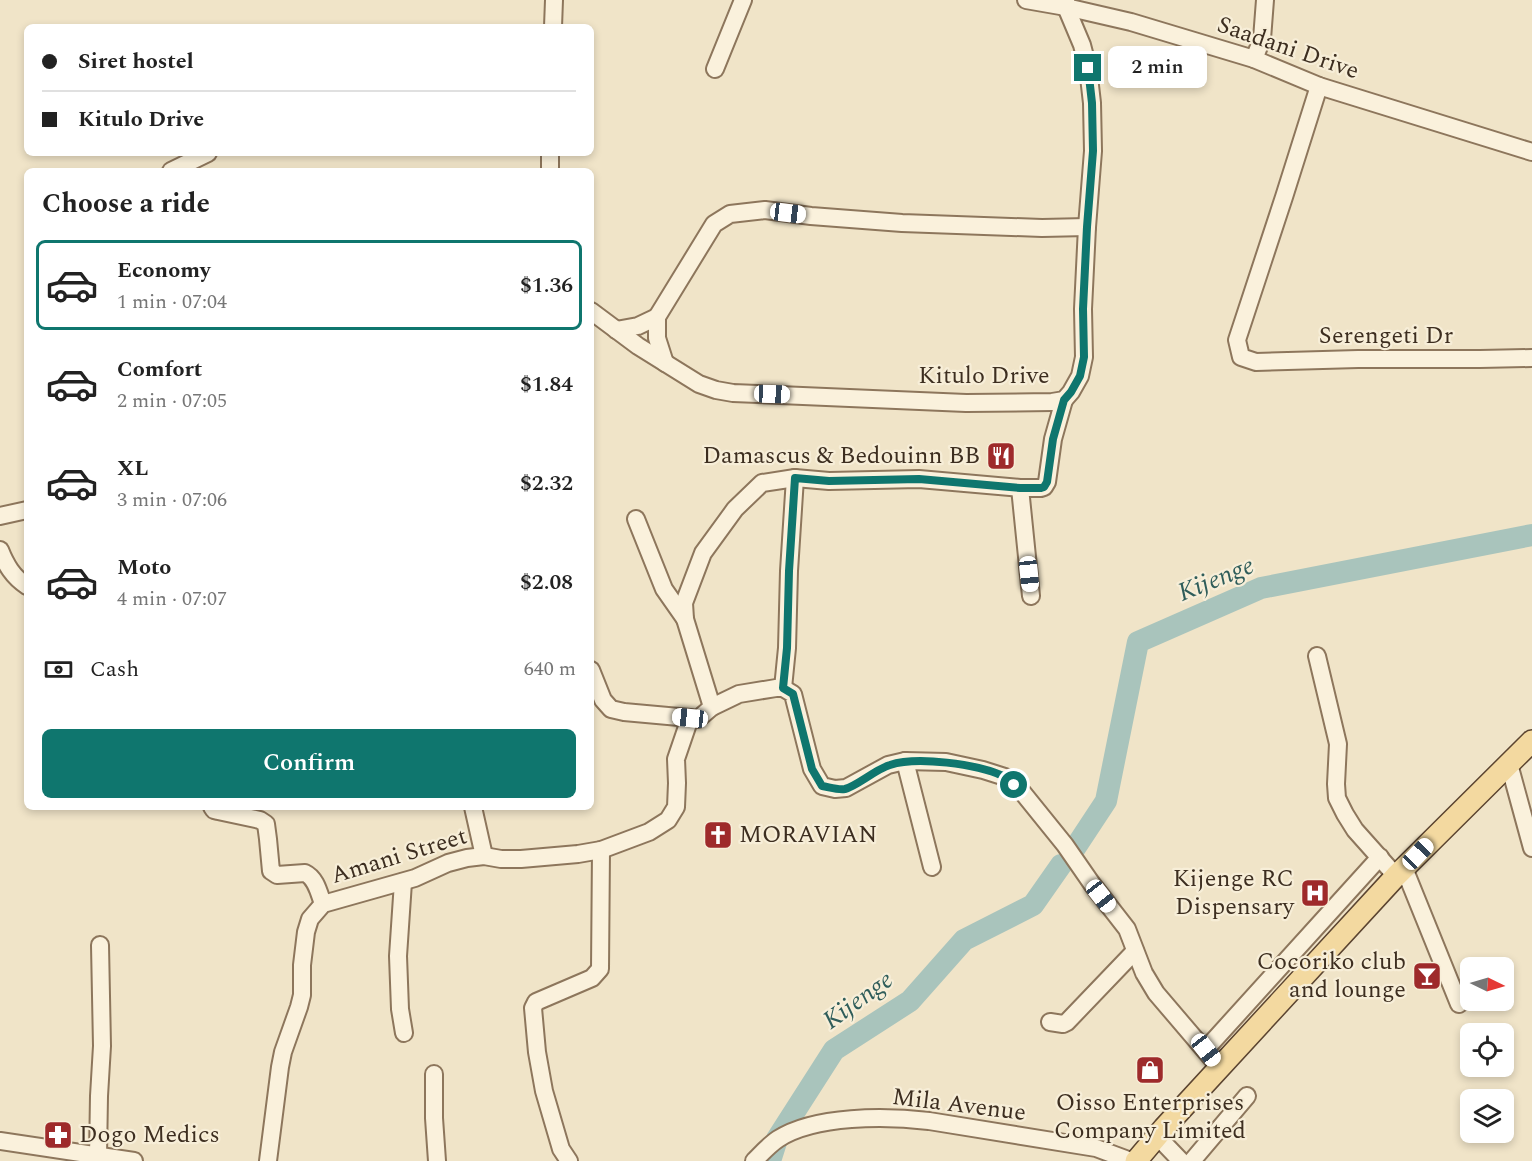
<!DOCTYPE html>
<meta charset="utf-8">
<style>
body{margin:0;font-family:Spectral,serif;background:#f6f6f6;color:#222;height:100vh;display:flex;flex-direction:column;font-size:22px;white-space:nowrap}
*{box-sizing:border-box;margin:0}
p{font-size:20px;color:#767676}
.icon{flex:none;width:33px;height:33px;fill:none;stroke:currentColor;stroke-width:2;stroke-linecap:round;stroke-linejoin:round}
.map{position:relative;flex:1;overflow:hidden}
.side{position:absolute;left:24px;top:168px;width:570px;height:642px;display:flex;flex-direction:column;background:#fff;border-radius:9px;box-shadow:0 3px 9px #0003}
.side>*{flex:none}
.banner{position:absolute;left:24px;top:24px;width:570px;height:132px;border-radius:9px;box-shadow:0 3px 9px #0003;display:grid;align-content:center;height:132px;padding:0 18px;background:#fff}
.needle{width:39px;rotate:95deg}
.tools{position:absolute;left:1460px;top:957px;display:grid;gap:12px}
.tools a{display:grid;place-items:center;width:54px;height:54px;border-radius:9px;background:#fff;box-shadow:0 3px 9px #0003;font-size:30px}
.end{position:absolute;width:27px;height:27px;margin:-14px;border:8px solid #0f766e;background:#fff;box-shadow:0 0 0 3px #fff}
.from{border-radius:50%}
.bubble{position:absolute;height:42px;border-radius:9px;background:#fff;box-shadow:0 3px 9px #0003;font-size:20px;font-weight:600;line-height:42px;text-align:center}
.car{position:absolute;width:18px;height:36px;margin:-18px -9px;border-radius:8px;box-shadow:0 0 4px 2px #0007;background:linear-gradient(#fff 24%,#345 0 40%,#fff 0 76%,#345 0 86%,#fff 0)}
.banner b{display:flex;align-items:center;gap:21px;height:57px;font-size:22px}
.banner b+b{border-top:2px solid #e0e0e0}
.banner i{width:15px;height:15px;background:#222}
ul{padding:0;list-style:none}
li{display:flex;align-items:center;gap:18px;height:90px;margin:0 12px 9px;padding:0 6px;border:3px solid transparent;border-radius:9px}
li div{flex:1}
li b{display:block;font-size:22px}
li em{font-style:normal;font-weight:600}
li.active{border-color:#0f766e}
li>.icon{width:54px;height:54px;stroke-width:1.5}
h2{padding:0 18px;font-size:27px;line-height:72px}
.pay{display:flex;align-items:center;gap:15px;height:66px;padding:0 18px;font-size:22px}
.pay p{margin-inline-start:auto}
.cta{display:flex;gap:12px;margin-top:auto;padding:12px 18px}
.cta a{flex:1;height:69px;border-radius:9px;background:#0f766e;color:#fff;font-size:24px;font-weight:600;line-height:69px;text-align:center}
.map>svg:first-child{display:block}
</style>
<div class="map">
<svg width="1532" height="1161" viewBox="0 0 1532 1161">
<rect width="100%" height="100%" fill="#f0e4c8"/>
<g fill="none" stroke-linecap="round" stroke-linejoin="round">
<g stroke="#a9c4bc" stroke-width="22">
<path d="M1075 848 1106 801 1138 642 1261 588 1532 535"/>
<path d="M770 1161 777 1139 834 1050 910 1001 964 940 1033 905 1061 865"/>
</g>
<g stroke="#8d765c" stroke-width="20">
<g id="minor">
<path d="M1026 0 1066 7 1131 22 1254 59 1319 86 1532 152"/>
<path d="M553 27 554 0"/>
<path d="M1254 59 1262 39 1265 0"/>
<path d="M715 69 743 0"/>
<path d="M1319 86 1284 197 1237 340 1241 357 1256 362 1358 359H1480L1532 358"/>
<path d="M550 153V171"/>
<path d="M171 171 208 153"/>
<path d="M591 311 638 346 699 384 716 390 733 393 966 403 1052 402 1064 400 1071 392 1080 376 1084 357 1083 309 1087 227 1093 151 1092 103 1088 68 1082 45 1066 7V0"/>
<path d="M616 330 638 326 657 317"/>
<path d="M665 363 657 338V317L714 224 730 214 765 210 811 216 902 223 1042 228 1087 227"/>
<path d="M1020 488 1031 596"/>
<path d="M0 516 27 510"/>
<path d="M636 519 664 589 685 619"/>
<path d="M0 550C6 565 13 577 27 586"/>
<path d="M1317 656 1338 744 1336 784 1337 798 1345 814 1355 830 1396 876"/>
<path d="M591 670 603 700 611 709 624 712 690 718"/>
<path d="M783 688 787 648 789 571 795 478"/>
<path d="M712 707 685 619 684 603 703 553 735 509 762 483 795 478 829 481 919 479 1020 488H1041L1044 487 1047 482 1053 439 1064 400"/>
<path d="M905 761 932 867"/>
<path d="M1509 764 1532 848"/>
<path d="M212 807 214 810 218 811 260 820 266 824 268 839 271 871 277 875 305 873C316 878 319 893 323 904"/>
<path d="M473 807 484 856"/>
<path d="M1404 868 1459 1004"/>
<path d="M403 882 398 956 400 1009 404 1033"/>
<path d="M1050 1022 1063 1024 1067 1022 1135 951"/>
<path d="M1206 1049 1380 857"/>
<path d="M434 1074V1118L437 1161"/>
<path d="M1157 1136 1181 1161"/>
<path d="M0 1141 134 1161"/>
<path d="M98 1156 99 1096 102 1046 100 945"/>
<path d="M268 1161 280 1067 283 1052 299 1007 302 995V965L306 932 310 919 323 904 415 878 448 863 467 858 484 856 501 859H521L578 854 601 850 649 832 668 820 676 807 677 783 676 759 690 718 698 719 712 707 739 694 776 688H783L793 694 812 769 822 786 835 789 846 788 888 765 905 761 946 762 983 770 1005 777 1023 793 1065 845 1092 884 1127 929 1144 973 1156 993 1220 1068"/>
<path d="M569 1161 561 1149 544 1091 537 1052 533 1008 536 1002 592 978 600 969 601 850"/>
<path d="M754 1161C761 1154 769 1145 778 1139 815 1115 886 1116 929 1121L1096 1148 1131 1161"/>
<path d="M1192 1161 1247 1096"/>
</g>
</g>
<g stroke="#5b4430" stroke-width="24">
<path id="major" d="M1136 1161 1164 1128 1396 876 1532 741"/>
</g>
<use href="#minor" stroke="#faf1dc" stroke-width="16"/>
<use href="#major" stroke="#f3d9a0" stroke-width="21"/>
</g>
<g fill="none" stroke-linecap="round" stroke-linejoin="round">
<path stroke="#0f766e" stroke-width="8" d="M1014 785C1011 782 1007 778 1003 776 977 764 917 756 890 765 876 769 857 786 845 789 837 790 829 787 822 786L812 769 793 694 783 688 787 648 789 571 795 478 829 481 919 479 1020 488H1041L1044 487 1047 482 1053 439 1064 400 1071 392 1080 376 1084 357 1083 309 1087 227 1093 151 1092 103 1088 68"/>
</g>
<defs>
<g id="restaurant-square" transform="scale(1.5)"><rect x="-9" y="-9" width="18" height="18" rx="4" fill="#9e2a2b" stroke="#f7eed8"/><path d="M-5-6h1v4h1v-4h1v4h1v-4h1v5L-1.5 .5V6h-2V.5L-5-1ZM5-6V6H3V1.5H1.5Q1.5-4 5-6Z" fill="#fff"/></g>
<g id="church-square" transform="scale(1.5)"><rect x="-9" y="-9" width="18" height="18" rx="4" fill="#9e2a2b" stroke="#f7eed8"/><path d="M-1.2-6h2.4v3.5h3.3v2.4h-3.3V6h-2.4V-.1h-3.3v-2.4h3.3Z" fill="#fff"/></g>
<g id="hospital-square" transform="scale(1.5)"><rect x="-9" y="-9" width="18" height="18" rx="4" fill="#9e2a2b" stroke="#f7eed8"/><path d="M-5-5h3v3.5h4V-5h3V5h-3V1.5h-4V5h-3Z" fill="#fff"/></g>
<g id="bar-square" transform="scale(1.5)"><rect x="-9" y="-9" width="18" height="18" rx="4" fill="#9e2a2b" stroke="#f7eed8"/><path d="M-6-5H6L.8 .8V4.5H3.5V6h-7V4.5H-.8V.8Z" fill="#fff"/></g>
<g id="shop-square" transform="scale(1.5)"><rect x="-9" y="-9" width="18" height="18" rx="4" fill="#9e2a2b" stroke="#f7eed8"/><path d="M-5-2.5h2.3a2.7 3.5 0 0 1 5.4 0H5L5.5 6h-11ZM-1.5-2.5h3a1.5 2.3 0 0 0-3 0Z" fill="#fff"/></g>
<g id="pharmacy-square" transform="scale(1.5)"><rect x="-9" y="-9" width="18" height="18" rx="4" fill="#9e2a2b" stroke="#f7eed8"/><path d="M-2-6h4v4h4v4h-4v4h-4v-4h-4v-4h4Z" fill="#fff"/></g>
</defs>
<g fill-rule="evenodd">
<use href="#restaurant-square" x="1001" y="456"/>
<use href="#church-square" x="718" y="835"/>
<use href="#hospital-square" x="1315" y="893"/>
<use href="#bar-square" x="1427" y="976"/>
<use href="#shop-square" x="1150" y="1070"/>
<use href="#pharmacy-square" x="58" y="1135"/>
</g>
<g text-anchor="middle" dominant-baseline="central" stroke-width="4.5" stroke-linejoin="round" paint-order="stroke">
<g font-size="24" fill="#3d2e20" stroke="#f7eed8">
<text transform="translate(1288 48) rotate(19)">Saadani Drive</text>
<text x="1386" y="336">Serengeti Dr</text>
<text x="984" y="376">Kitulo Drive</text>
<text transform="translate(399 856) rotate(-17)">Amani Street</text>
<text transform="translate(959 1105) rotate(7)">Mila Avenue</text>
</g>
<g font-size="24" fill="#3d2e20" stroke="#f7eed8" text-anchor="end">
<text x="980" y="456">Damascus &amp; Bedouinn BB</text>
<text x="739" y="835" text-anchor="start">MORAVIAN</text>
<text x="1294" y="879">Kijenge RC<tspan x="1294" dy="28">Dispensary</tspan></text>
<text x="1406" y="962">Cocoriko club<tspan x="1406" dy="28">and lounge</tspan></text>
<text x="1150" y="1103" text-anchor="middle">Oisso Enterprises<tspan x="1150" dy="28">Company Limited</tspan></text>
<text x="79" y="1135" text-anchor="start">Dogo Medics</text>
</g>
<g font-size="26" font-style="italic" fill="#2f5d5a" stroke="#f7eed8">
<text transform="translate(1216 579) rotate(-22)">Kijenge</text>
<text transform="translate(858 1000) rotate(-36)">Kijenge</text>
</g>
</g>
</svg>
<div class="tools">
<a><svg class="needle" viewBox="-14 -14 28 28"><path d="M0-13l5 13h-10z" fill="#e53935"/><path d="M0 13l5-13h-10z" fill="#767676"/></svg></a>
<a><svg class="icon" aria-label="locate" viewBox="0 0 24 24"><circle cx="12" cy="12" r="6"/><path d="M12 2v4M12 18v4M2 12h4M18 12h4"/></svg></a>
<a><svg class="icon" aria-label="layers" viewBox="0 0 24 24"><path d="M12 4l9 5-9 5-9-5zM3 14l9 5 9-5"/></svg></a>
</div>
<i class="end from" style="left:1014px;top:785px"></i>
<i class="end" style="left:1088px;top:68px"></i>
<div class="bubble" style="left:1108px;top:46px;width:99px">2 min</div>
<i class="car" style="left:788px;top:213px;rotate:97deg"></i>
<i class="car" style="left:772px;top:394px;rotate:92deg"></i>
<i class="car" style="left:1029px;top:574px;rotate:174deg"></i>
<i class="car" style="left:690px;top:718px;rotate:276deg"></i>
<i class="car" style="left:1418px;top:854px;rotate:44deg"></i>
<i class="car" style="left:1101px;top:896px;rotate:142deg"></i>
<i class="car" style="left:1206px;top:1050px;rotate:142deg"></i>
<div class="banner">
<b><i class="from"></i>Siret hostel</b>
<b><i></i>Kitulo Drive</b>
</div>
<section class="side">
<h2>Choose a ride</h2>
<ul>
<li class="active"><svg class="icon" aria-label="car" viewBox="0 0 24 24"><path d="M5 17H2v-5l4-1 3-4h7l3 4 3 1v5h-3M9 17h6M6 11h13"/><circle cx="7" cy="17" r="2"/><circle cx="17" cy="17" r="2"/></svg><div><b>Economy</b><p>1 min · 07:04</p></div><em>$1.36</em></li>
<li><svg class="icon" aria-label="car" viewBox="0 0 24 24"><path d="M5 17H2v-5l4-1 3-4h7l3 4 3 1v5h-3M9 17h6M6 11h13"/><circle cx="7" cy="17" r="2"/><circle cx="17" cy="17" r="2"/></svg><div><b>Comfort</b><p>2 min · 07:05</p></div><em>$1.84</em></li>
<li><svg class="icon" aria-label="car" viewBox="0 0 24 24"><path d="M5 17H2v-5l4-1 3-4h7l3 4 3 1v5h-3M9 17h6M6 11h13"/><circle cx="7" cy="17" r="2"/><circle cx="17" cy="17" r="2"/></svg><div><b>XL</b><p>3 min · 07:06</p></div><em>$2.32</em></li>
<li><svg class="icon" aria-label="car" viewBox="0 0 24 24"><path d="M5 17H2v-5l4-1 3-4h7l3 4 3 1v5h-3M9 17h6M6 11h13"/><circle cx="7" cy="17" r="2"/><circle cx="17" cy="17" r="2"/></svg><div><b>Moto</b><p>4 min · 07:07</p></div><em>$2.08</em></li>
</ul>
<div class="pay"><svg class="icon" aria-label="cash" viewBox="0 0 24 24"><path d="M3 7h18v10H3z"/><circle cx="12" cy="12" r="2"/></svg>Cash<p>640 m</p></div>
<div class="cta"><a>Confirm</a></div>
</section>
</div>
